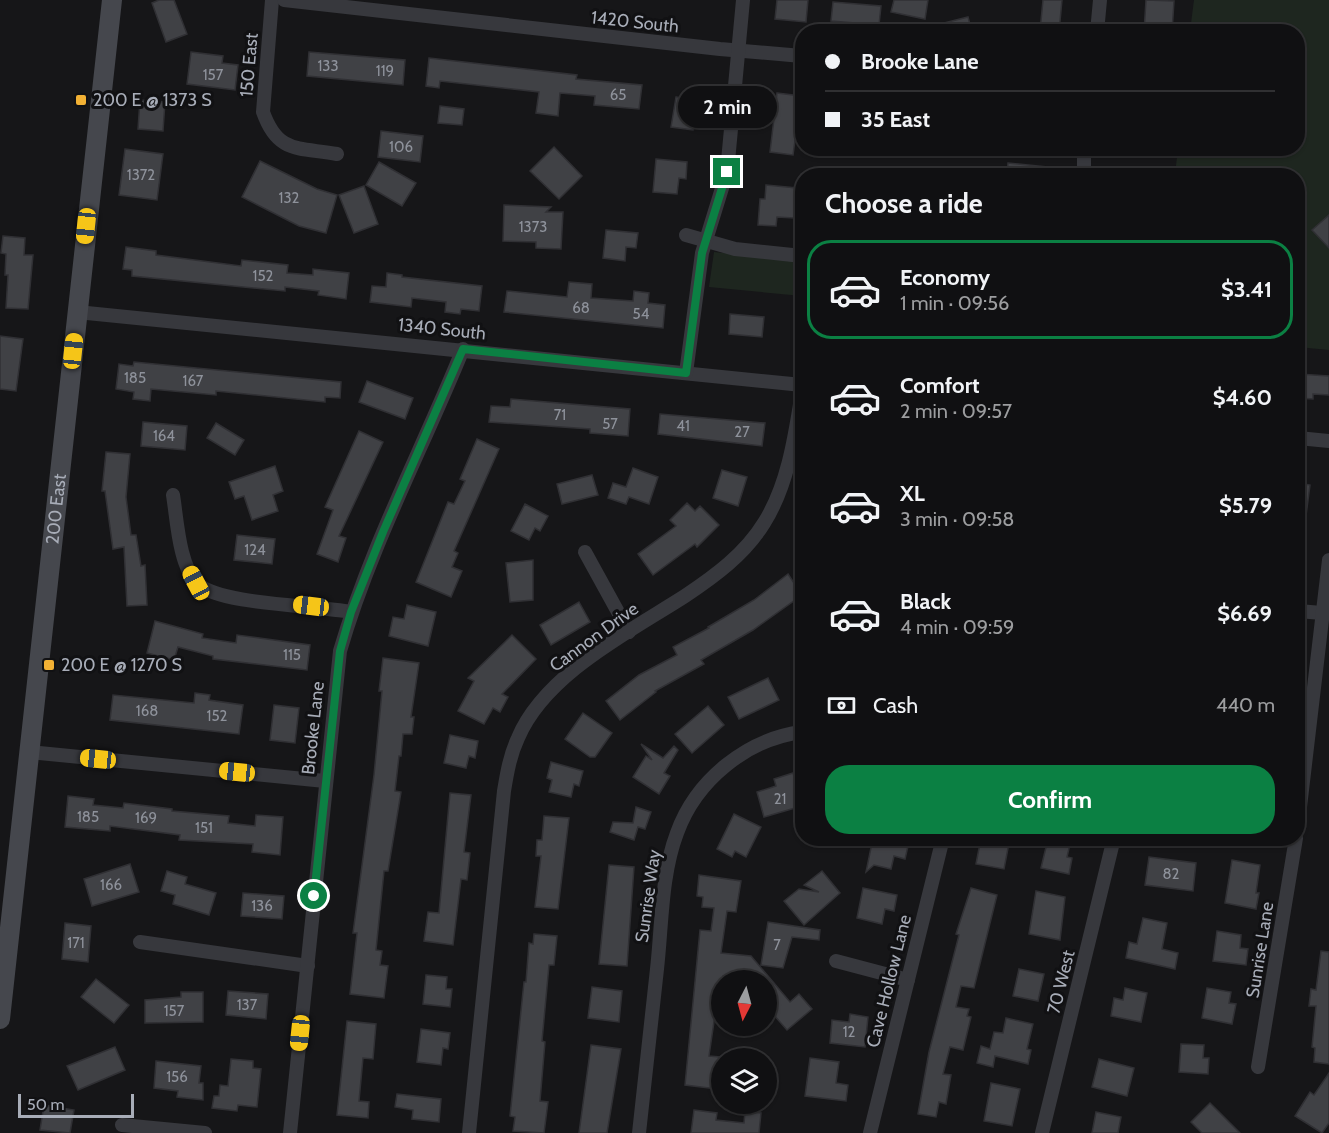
<!DOCTYPE html>
<meta charset="utf-8">
<style>
body{margin:0;font-family:Cabin,sans-serif;background:#19191b;color:#f1f3f6;height:100vh;display:flex;flex-direction:column;font-size:22px;white-space:nowrap}
*{box-sizing:border-box;margin:0}
p{font-size:20px;color:#9c9d9f}
.icon{flex:none;width:33px;height:33px;fill:none;stroke:currentColor;stroke-width:2;stroke-linecap:round;stroke-linejoin:round}
.map{position:relative;flex:1;overflow:hidden}
.side{position:absolute;left:795px;top:168px;width:510px;height:678px;display:flex;flex-direction:column;background:#101012;border-radius:24px;box-shadow:0 2px 4px #0004,0 0 0 2px #303032}
.side>*{flex:none}
.hud{position:absolute;left:795px;top:24px;width:510px;height:132px;border-radius:24px;box-shadow:0 2px 4px #0004,0 0 0 2px #303032;display:grid;align-content:center;height:132px;padding:0 30px;background:#101012}
.needle{width:39px;rotate:186deg}
.controls{position:absolute;left:711px;top:970px;display:grid;gap:12px}
.controls a{display:grid;place-items:center;width:66px;height:66px;border-radius:50%;background:#101012;box-shadow:0 2px 4px #0004,0 0 0 2px #303032;font-size:30px}
.scale{position:absolute;left:18px;bottom:15px;width:116px;box-sizing:border-box;padding-left:6px;border:3px solid #a8adb8;border-top:0;font-size:16px;line-height:21px;white-space:nowrap;color:#a8adb8;-webkit-text-stroke:4px #111113;paint-order:stroke}
.end{position:absolute;width:27px;height:27px;margin:-14px;border:8px solid #0b8043;background:#fff;box-shadow:0 0 0 3px #fff}
.from{border-radius:50%}
.bubble{position:absolute;height:42px;border-radius:21px;background:#101012;box-shadow:0 2px 4px #0004,0 0 0 2px #303032;font-size:20px;font-weight:700;line-height:42px;text-align:center}
.car{position:absolute;width:18px;height:36px;margin:-18px -9px;border-radius:8px;box-shadow:0 0 4px 2px #0007;background:linear-gradient(#f5c518 24%,#345 0 40%,#f5c518 0 76%,#345 0 86%,#f5c518 0)}
.hud b{display:flex;align-items:center;gap:21px;height:57px;font-size:22px}
.hud b+b{border-top:2px solid #303032}
.hud i{width:15px;height:15px;background:#f1f3f6}
ul{padding:0;list-style:none}
li{display:flex;align-items:center;gap:18px;height:99px;margin:0 12px 9px;padding:0 18px;border:3px solid transparent;border-radius:24px}
li div{flex:1}
li b{display:block;font-size:22px}
li em{font-style:normal;font-weight:700}
li.selected{border-color:#0b8043}
li>.icon{width:54px;height:54px;stroke-width:1.5}
h2{padding:0 30px;font-size:27px;line-height:72px}
.pay{display:flex;align-items:center;gap:15px;height:66px;padding:0 30px;font-size:22px}
.pay p{margin-inline-start:auto}
.action{display:flex;gap:12px;margin-top:auto;padding:12px 30px}
.action a{flex:1;height:69px;border-radius:24px;background:#0b8043;color:#fff;font-size:24px;font-weight:700;line-height:69px;text-align:center}
.map>svg:first-child{display:block}
</style>
<div class="map">
<svg width="1329" height="1133" viewBox="0 0 1329 1133">
<rect width="100%" height="100%" fill="#161618"/>
<g fill="#1e261f">
<path d="M1194 0H1329V350L1298 347V176L1175 174 1178 149 1298 148V32L1190 31Z"/>
<path d="M714 252 802 261V296L709 287Z"/>
</g>
<g fill="#404145" stroke="#303034" stroke-width="1.5">
<path d="M159 0H174L187 34 166 42 152 3Z"/>
<path d="M777 0H808L806 22 775 19Z"/>
<path d="M894 0H928L925 19 891 12Z"/>
<path d="M1043 0H1062L1059 32 1040 31Z"/>
<path d="M1146 0 1174 1 1172 32H1144Z"/>
<path d="M833 2 881 6 879 25 831 21Z"/>
<path d="M968 17 972 32H929L928 27Z"/>
<path d="M191 52 223 56 222 63 238 65 235 90 187 84Z"/>
<path d="M309 52 405 60 403 85 307 76Z"/>
<path d="M429 58 577 75 576 79 642 85 639 109 594 105 595 96 560 93 558 116 536 113 539 92 440 81 439 88 426 86Z"/>
<path d="M777 93 801 96 793 155 770 152Z"/>
<path d="M676 97 698 101 693 130 671 127Z"/>
<path d="M140 100 165 102 163 131 138 129Z"/>
<path d="M440 106 464 109 462 125 438 123Z"/>
<path d="M381 131 423 136 420 162 378 157Z"/>
<path d="M554 147 582 176 559 199 530 171Z"/>
<path d="M125 149 163 154 157 200 119 195Z"/>
<path d="M656 159 687 162 686 179 679 178 677 194 653 192Z"/>
<path d="M260 161 317 189 337 195 326 233 299 226 242 197Z"/>
<path d="M379 162 416 183 402 206 366 185Z"/>
<path d="M1008 163 1047 167 1046 176H1007Z"/>
<path d="M766 185 797 188 794 218 777 217 776 226 758 225 760 199H765Z"/>
<path d="M364 186 378 224 354 233 339 195Z"/>
<path d="M504 205 551 207 546 212H563L561 249 536 248V242L503 241Z"/>
<path d="M1329 215V248L1312 230Z"/>
<path d="M606 230 638 233 636 248 626 247 625 261 603 258Z"/>
<path d="M3 236 25 238 24 255H33L28 309 6 308 8 275H5L6 254 1 253Z"/>
<path d="M126 247 156 251V255L241 266 242 260 288 265 287 273 313 275V269L349 273 346 299 318 295 319 291 285 287V291L132 276V270L123 269Z"/>
<path d="M387 273 402 275V277L482 286 479 311 461 309 460 314 445 312 446 302 412 298 411 307 370 302 372 286 386 287Z"/>
<path d="M569 282 592 284 591 298 633 301 634 291 649 293 648 303 665 305 663 328 504 312 507 291 567 297Z"/>
<path d="M730 314 764 317 762 337 729 334Z"/>
<path d="M0 336 23 339 16 391 0 389Z"/>
<path d="M134 362 341 382 340 398 325 397V402L216 391V395L151 389 150 401 133 399 134 392 116 389 119 364 133 366Z"/>
<path d="M1298 374 1329 376V395L1313 394V399L1298 398Z"/>
<path d="M367 381 413 398 405 419 359 402Z"/>
<path d="M511 399 630 409 628 436 590 433V429L489 422 491 406 510 407Z"/>
<path d="M660 414 765 423 762 446 658 434Z"/>
<path d="M143 422 187 426 185 450 141 446Z"/>
<path d="M216 423 244 440 235 455 207 438Z"/>
<path d="M359 431 383 442 339 536 346 538 338 562 317 554 333 510 325 507Z"/>
<path d="M477 439 499 449 454 551 458 553 452 567 462 571 451 597 416 582 448 502 454 504 465 481 460 479Z"/>
<path d="M106 452 130 454 126 497 131 535H136L141 566 145 565 147 605 127 606 124 547 113 549 105 491H102Z"/>
<path d="M275 466 283 491 273 495 278 511 252 520 244 496 235 499 229 482Z"/>
<path d="M633 468 658 477 649 504 629 497 626 504 608 498 613 483 626 487Z"/>
<path d="M722 470 747 477 738 506 713 498Z"/>
<path d="M592 475 598 495 562 504 557 484Z"/>
<path d="M1298 483 1310 485 1305 523 1298 522Z"/>
<path d="M687 503 695 511 700 506 719 525 697 547 695 544 653 575 638 554 676 526 670 520Z"/>
<path d="M525 504 548 516 540 531 535 528 529 540 511 531Z"/>
<path d="M237 535 275 539 272 564 234 560Z"/>
<path d="M533 560V600L510 602 506 563Z"/>
<path d="M788 574 802 595 753 630 701 660 704 664 655 691 656 692 620 720 606 701 639 675 677 655 673 647 709 628 708 627 754 600Z"/>
<path d="M579 602 590 622 551 645 540 625Z"/>
<path d="M407 605 436 612 428 646 389 636 393 617 404 619Z"/>
<path d="M155 621 203 634 202 638 236 643 237 635 310 645 307 670 213 659V656L178 647 174 660 147 653Z"/>
<path d="M512 635 536 659 502 694 508 697 500 712 493 708 484 724 458 711 474 681 468 678Z"/>
<path d="M383 658 419 663 411 717H414L412 734H403L401 756H399L395 791 401 792 388 871H384L376 950 382 951 380 965 388 966 384 998 350 994 357 933H353L374 775 382 691H379Z"/>
<path d="M768 678 779 700 739 719 728 697Z"/>
<path d="M195 693 210 695 209 700 243 705 239 734 110 720 113 695 194 703Z"/>
<path d="M274 705 299 708 295 743 270 740Z"/>
<path d="M708 706 724 725 692 753 675 734Z"/>
<path d="M583 713 612 733 595 757H590L565 739Z"/>
<path d="M450 735 478 741 475 758 469 756 466 768 444 763Z"/>
<path d="M641 744 663 758 674 746 678 750 664 773 670 776 659 794 633 777 646 756 652 760Z"/>
<path d="M551 762 583 771 579 786 574 784 571 797 549 792 552 780 547 778Z"/>
<path d="M793 773 802 806 764 817 757 792 776 786 774 779Z"/>
<path d="M450 793 471 795 464 852 470 853 467 880 461 879 453 945 424 941 428 912 439 913Z"/>
<path d="M68 796 94 799 93 805 123 808 124 803 172 809V811L229 816 228 823 255 826 256 815 283 817 280 855 252 852 253 844 179 840 180 835 110 826V831L65 827Z"/>
<path d="M636 807 651 812 645 829 638 827 634 840 610 832 613 822 633 823Z"/>
<path d="M734 814 761 827 746 857 735 851 732 857 717 849Z"/>
<path d="M544 816 569 818 558 909 535 907 541 856H536L537 840H542Z"/>
<path d="M873 838 909 842 905 859 894 856 891 869 874 865 866 872Z"/>
<path d="M981 838H1010L1004 869 976 864Z"/>
<path d="M1048 839 1070 844 1067 857 1072 858 1069 874 1041 868Z"/>
<path d="M1149 857 1196 863 1193 891 1145 885Z"/>
<path d="M1232 860 1260 865 1256 893H1259L1256 909 1225 903Z"/>
<path d="M130 864 139 892 92 906 84 879Z"/>
<path d="M609 865 634 867 627 966 599 964Z"/>
<path d="M167 871 187 877 185 884 216 893 209 915 173 904 175 895 161 891Z"/>
<path d="M822 871 840 893 804 925 784 901 799 889 819 892 804 885Z"/>
<path d="M699 875 741 881 736 912 727 911 721 953 751 956 790 1002 799 994 812 1009 787 1030 766 1006V980L723 976 722 980H720L709 1056 720 1057 717 1089 685 1085 700 930 711 931 714 908 702 907 703 897 697 896Z"/>
<path d="M863 888 897 895 894 911 885 909 882 924 857 918Z"/>
<path d="M971 888 997 895 974 988 961 986 956 1007 969 1009 967 1016 971 1017 963 1050 950 1047 943 1074 951 1075 946 1104 939 1102 936 1117 918 1114 929 1052 959 935 956 934Z"/>
<path d="M1036 891 1065 897 1060 940 1029 934Z"/>
<path d="M243 893 284 896 282 919 241 916Z"/>
<path d="M1143 918 1167 923 1162 949 1178 953 1175 969 1126 958 1129 942 1137 944Z"/>
<path d="M768 922 820 930 819 940 792 937 783 968 761 965Z"/>
<path d="M65 923 91 926 88 962 62 959Z"/>
<path d="M1217 931 1241 935 1240 948 1248 949 1246 965 1213 961Z"/>
<path d="M534 934 557 936 554 965H549L542 1041 545 1042 540 1101 548 1102 544 1133 513 1131 515 1117 510 1116 524 982H526L529 943 533 944Z"/>
<path d="M1321 951 1329 952V1064L1314 1062 1315 1048 1312 1047 1316 1006H1309L1311 989 1316 990Z"/>
<path d="M1019 969 1044 974 1038 1001 1013 996Z"/>
<path d="M426 975 447 977 446 989H452L450 1007 423 1004Z"/>
<path d="M96 979 129 1005 114 1023 81 997Z"/>
<path d="M592 987 622 991 619 1022 588 1018Z"/>
<path d="M1125 988 1147 993 1141 1022 1111 1016 1114 998 1123 1000Z"/>
<path d="M1207 988 1231 992 1229 1003 1236 1004 1232 1024 1202 1018Z"/>
<path d="M228 991 268 994 266 1019 226 1015Z"/>
<path d="M181 992H203V1022L145 1023V1000L181 997Z"/>
<path d="M850 1014 868 1017 865 1047 830 1043 832 1020 849 1022Z"/>
<path d="M1006 1018 1033 1024 1027 1049 1031 1050 1028 1064 995 1056 993 1067 977 1063 981 1046 990 1049 994 1032 1003 1033Z"/>
<path d="M347 1021 376 1024 373 1059 363 1058 359 1101 369 1102 368 1118 337 1115Z"/>
<path d="M421 1029 450 1033 448 1049 443 1048 441 1065 417 1062Z"/>
<path d="M1181 1044 1204 1045 1203 1058H1209L1208 1074 1179 1072Z"/>
<path d="M591 1045 621 1049 607 1133H579Z"/>
<path d="M115 1047 125 1070 78 1090 67 1066Z"/>
<path d="M810 1058 839 1062 836 1083 848 1085 846 1101 805 1096Z"/>
<path d="M231 1059 253 1061V1068L261 1069 257 1107 238 1105 237 1111 212 1108 214 1096H219L220 1085 228 1086Z"/>
<path d="M1099 1059 1134 1068 1127 1096 1092 1087Z"/>
<path d="M156 1061 201 1066 199 1083H203V1100L177 1097 178 1091 154 1088Z"/>
<path d="M1329 1073V1123L1322 1133 1295 1116 1310 1092 1314 1095Z"/>
<path d="M991 1083 1020 1089 1012 1126 984 1121Z"/>
<path d="M397 1094 441 1099 439 1122 412 1119 413 1110 395 1107Z"/>
<path d="M1210 1103 1240 1133H1202L1191 1122Z"/>
<path d="M44 1105 74 1110 70 1133 40 1130Z"/>
<path d="M694 1110 717 1113 716 1120 744 1123 745 1111 761 1113 759 1133H691Z"/>
<path d="M1096 1112 1121 1117 1118 1133H1092Z"/>
</g>
<g fill="none" stroke-linecap="round" stroke-linejoin="round">
<g stroke="#37383d" stroke-width="14">
<path d="M272 0 263 112C278 154 298 147 337 154"/>
<path d="M284 0 720 49 802 56"/>
<path d="M1097 32 1100 0"/>
<path d="M1084 148V176"/>
<path d="M686 235 735 249 802 256"/>
<path d="M77 312 802 385"/>
<path d="M686 373 702 253 727 172 743 0"/>
<path d="M1298 438 1329 441"/>
<path d="M173 495C177 519 179 567 198 584 221 605 316 605 351 612"/>
<path d="M585 552 629 632"/>
<path d="M1298 611 1322 613"/>
<path d="M29 752 325 781"/>
<path d="M1298 824 1329 560"/>
<path d="M140 942 308 966"/>
<path d="M836 961 908 980"/>
<path d="M1258 1067 1296 838"/>
<path d="M122 1125 205 1133"/>
<path d="M290 1133 340 651C370 547 422 450 463 349"/>
<path d="M469 1133 504 791C507 773 510 755 518 738 545 674 629 632 685 596 715 576 745 554 764 523 788 485 795 436 802 392"/>
<path d="M639 1133C645 1078 651 1024 657 969 662 925 661 875 677 833 696 780 747 739 802 732"/>
<path d="M870 1133 943 838"/>
<path d="M1042 1133 1114 838"/>
</g>
<path stroke="#45474d" stroke-width="20" id="s1" d="M0 1019 112 0"/>
</g>
<g fill="none" stroke-linecap="round" stroke-linejoin="round">
<path stroke="#0b8043" stroke-width="8" d="M314 896 340 651 351 612 383 532 463 349 686 373 702 253 727 172"/>
</g>
<g fill="#f2b134" stroke="#111113" stroke-width="2">
<rect x="75" y="94" width="12" height="12" rx="3"/>
<rect x="43" y="659" width="12" height="12" rx="3"/>
</g>
<g text-anchor="middle" dominant-baseline="central" stroke-width="6" stroke-linejoin="round" paint-order="stroke">
<g font-size="15" fill="#8e929b">
<text x="328" y="66">133</text>
<text x="385" y="71">119</text>
<text x="213" y="75">157</text>
<text x="618" y="95">65</text>
<text x="401" y="147">106</text>
<text x="141" y="175">1372</text>
<text x="289" y="198">132</text>
<text x="533" y="227">1373</text>
<text x="263" y="276">152</text>
<text x="581" y="308">68</text>
<text x="641" y="314">54</text>
<text x="135" y="378">185</text>
<text x="193" y="381">167</text>
<text x="560" y="415">71</text>
<text x="610" y="424">57</text>
<text x="683" y="426">41</text>
<text x="742" y="432">27</text>
<text x="164" y="436">164</text>
<text x="255" y="550">124</text>
<text x="292" y="655">115</text>
<text x="147" y="711">168</text>
<text x="217" y="716">152</text>
<text x="780" y="799">21</text>
<text x="88" y="817">185</text>
<text x="146" y="818">169</text>
<text x="204" y="828">151</text>
<text x="1171" y="874">82</text>
<text x="111" y="885">166</text>
<text x="262" y="906">136</text>
<text x="76" y="943">171</text>
<text x="777" y="945">7</text>
<text x="247" y="1005">137</text>
<text x="174" y="1011">157</text>
<text x="849" y="1032">12</text>
<text x="177" y="1077">156</text>
</g>
<g font-size="18" fill="#a8adb8" stroke="#111113">
<text transform="translate(635 22) rotate(6)">1420 South</text>
<text transform="translate(249 65) rotate(-85)">150 East</text>
<text transform="translate(442 329) rotate(6)">1340 South</text>
<text stroke="none"><textPath href="#s1" startOffset="513">200 East</textPath></text>
<text transform="translate(594 637) rotate(-36)">Cannon Drive</text>
<text transform="translate(313 728) rotate(-84)">Brooke Lane</text>
<text transform="translate(648 896) rotate(-82)">Sunrise Way</text>
<text transform="translate(1260 950) rotate(-81)">Sunrise Lane</text>
<text transform="translate(889 981) rotate(-76)">Cave Hollow Lane</text>
<text transform="translate(1061 982) rotate(-76)">70 West</text>
</g>
<g font-size="18" fill="#a8adb8" stroke="#111113" text-anchor="start">
<text x="93" y="100">200 E @ 1373 S</text>
<text x="61" y="665">200 E @ 1270 S</text>
</g>
</g>
</svg>
<div class="controls">
<a><svg class="needle" viewBox="-14 -14 28 28"><path d="M0-13l5 13h-10z" fill="#e53935"/><path d="M0 13l5-13h-10z" fill="#9c9d9f"/></svg></a>
<a><svg class="icon" aria-label="layers" viewBox="0 0 24 24"><path d="M12 4l9 5-9 5-9-5zM3 14l9 5 9-5"/></svg></a>
</div>
<div class="scale">50 m</div>
<i class="end from" style="left:314px;top:896px"></i>
<i class="end" style="left:727px;top:172px"></i>
<div class="bubble" style="left:678px;top:86px;width:99px">2 min</div>
<i class="car" style="left:86px;top:226px;rotate:186deg"></i>
<i class="car" style="left:73px;top:351px;rotate:6deg"></i>
<i class="car" style="left:196px;top:583px;rotate:332deg"></i>
<i class="car" style="left:311px;top:606px;rotate:277deg"></i>
<i class="car" style="left:98px;top:759px;rotate:276deg"></i>
<i class="car" style="left:237px;top:772px;rotate:276deg"></i>
<i class="car" style="left:300px;top:1033px;rotate:186deg"></i>
<div class="hud">
<b><i class="from"></i>Brooke Lane</b>
<b><i></i>35 East</b>
</div>
<section class="side">
<h2>Choose a ride</h2>
<ul>
<li class="selected"><svg class="icon" aria-label="car" viewBox="0 0 24 24"><path d="M5 17H2v-5l4-1 3-4h7l3 4 3 1v5h-3M9 17h6M6 11h13"/><circle cx="7" cy="17" r="2"/><circle cx="17" cy="17" r="2"/></svg><div><b>Economy</b><p>1 min · 09:56</p></div><em>$3.41</em></li>
<li><svg class="icon" aria-label="car" viewBox="0 0 24 24"><path d="M5 17H2v-5l4-1 3-4h7l3 4 3 1v5h-3M9 17h6M6 11h13"/><circle cx="7" cy="17" r="2"/><circle cx="17" cy="17" r="2"/></svg><div><b>Comfort</b><p>2 min · 09:57</p></div><em>$4.60</em></li>
<li><svg class="icon" aria-label="car" viewBox="0 0 24 24"><path d="M5 17H2v-5l4-1 3-4h7l3 4 3 1v5h-3M9 17h6M6 11h13"/><circle cx="7" cy="17" r="2"/><circle cx="17" cy="17" r="2"/></svg><div><b>XL</b><p>3 min · 09:58</p></div><em>$5.79</em></li>
<li><svg class="icon" aria-label="car" viewBox="0 0 24 24"><path d="M5 17H2v-5l4-1 3-4h7l3 4 3 1v5h-3M9 17h6M6 11h13"/><circle cx="7" cy="17" r="2"/><circle cx="17" cy="17" r="2"/></svg><div><b>Black</b><p>4 min · 09:59</p></div><em>$6.69</em></li>
</ul>
<div class="pay"><svg class="icon" aria-label="cash" viewBox="0 0 24 24"><path d="M3 7h18v10H3z"/><circle cx="12" cy="12" r="2"/></svg>Cash<p>440 m</p></div>
<div class="action"><a>Confirm</a></div>
</section>
</div>
